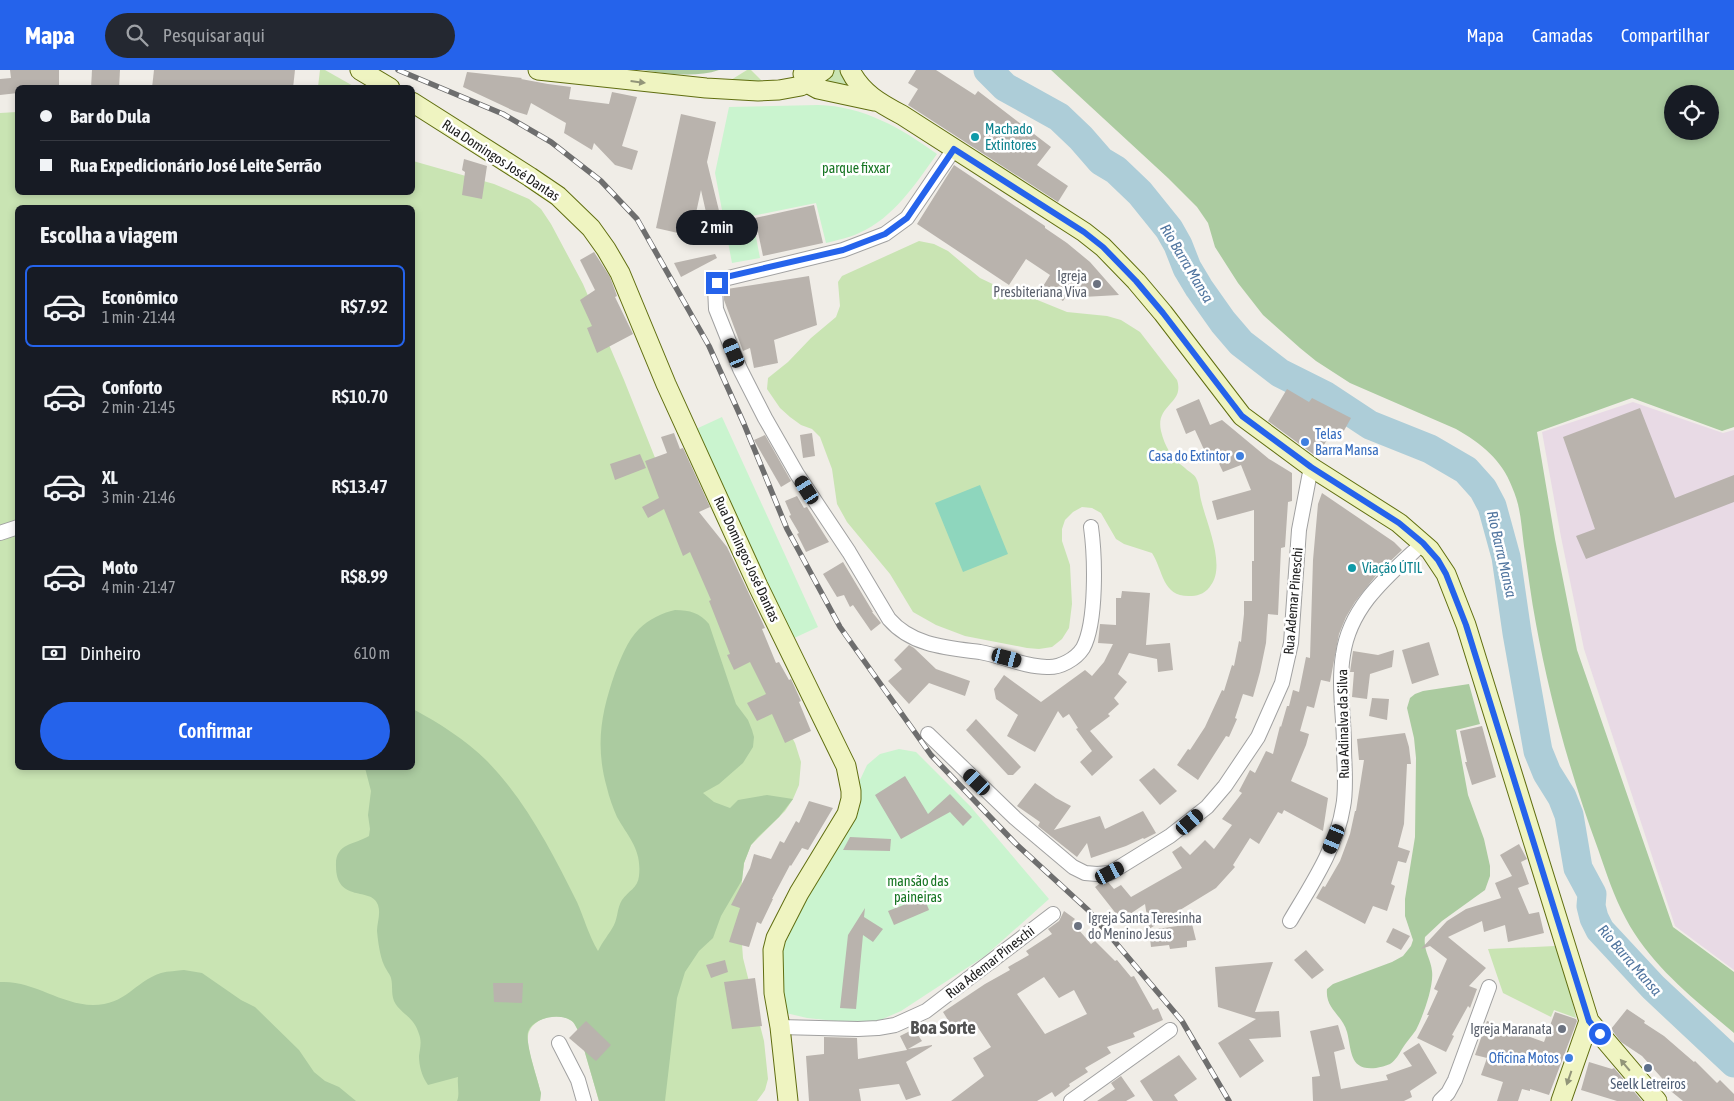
<!DOCTYPE html>
<html lang="pt">
<meta charset="utf-8">
<style>
body{margin:0;font-family:"Asap Condensed",sans-serif;background:#242831;color:#f1f3f6;height:100vh;display:flex;flex-direction:column;font-size:19px;white-space:nowrap}
*{box-sizing:border-box;margin:0}
p{font-size:16px;color:#9ea1a6}
.icon{flex:none;width:28px;height:28px;fill:none;stroke:currentColor;stroke-width:2;stroke-linecap:round;stroke-linejoin:round}
.map{position:relative;flex:1;overflow:hidden}
.details{position:absolute;left:15px;top:135px;width:400px;height:565px;display:flex;flex-direction:column;background:#171b24;border-radius:8px;box-shadow:0 2px 8px #0003}
.details>*{flex:none}
.guide{position:absolute;left:15px;top:15px;width:400px;height:110px;border-radius:8px;box-shadow:0 2px 8px #0003;display:grid;align-content:center;height:110px;padding:0 25px;background:#171b24}
.buttons{position:absolute;left:1664px;top:15px;display:grid;gap:10px}
.buttons a{display:grid;place-items:center;width:55px;height:55px;border-radius:50%;background:#171b24;box-shadow:0 2px 8px #0003;font-size:25px}
.end{position:absolute;width:22px;height:22px;margin:-11px;border:6px solid #2563eb;background:#fff;box-shadow:0 0 0 2px #fff}
.from{border-radius:50%}
.bubble{position:absolute;height:35px;border-radius:18px;background:#171b24;box-shadow:0 2px 8px #0003;font-size:16px;font-weight:600;line-height:35px;text-align:center}
.car{position:absolute;width:15px;height:30px;margin:-15px -8px;border-radius:6px;box-shadow:0 0 4px 1px #0007;background:linear-gradient(#222 24%,#8ab4d8 0 40%,#222 0 76%,#8ab4d8 0 86%,#222 0)}
.guide b{display:flex;align-items:center;gap:18px;height:48px;font-size:19px}
.guide b+b{border-top:1px solid #363941}
.guide i{width:12px;height:12px;background:#f1f3f6}
ul{padding:0;list-style:none}
li{display:flex;align-items:center;gap:15px;height:82px;margin:0 10px 8px;padding:0 15px;border:2px solid transparent;border-radius:8px}
li div{flex:1}
li b{display:block;font-size:19px}
li em{font-style:normal;font-weight:600}
li.active{border-color:#2563eb}
li>.icon{width:45px;height:45px;stroke-width:1.5}
h2{padding:0 25px;font-size:22px;line-height:60px}
.pay{display:flex;align-items:center;gap:12px;height:55px;padding:0 25px;font-size:19px}
.pay p{margin-inline-start:auto}
.action{display:flex;gap:10px;margin-top:auto;padding:10px 25px}
.action a{flex:1;height:58px;border-radius:30px;background:#2563eb;color:#fff;font-size:20px;font-weight:600;line-height:58px;text-align:center}
header{display:flex;align-items:center;gap:30px;box-sizing:border-box;height:70px;padding:0 25px;background:#2563eb;color:#fff}
header strong{font-size:24px}
nav{display:flex;gap:28px;margin-inline-start:auto;font-size:18px}
.search{width:350px;height:45px;background:#242831;display:flex;align-items:center;gap:12px;box-sizing:border-box;padding:0 18px;border-radius:28px;color:#9ea1a6;font-size:19px}
.map>svg:first-child{display:block}
</style>
<header>
<strong>Mapa</strong>
<div class="search"><svg class="icon" aria-label="search" viewBox="0 0 24 24"><circle cx="10" cy="10" r="6"/><path d="M15 15l6 6"/></svg>Pesquisar aqui</div>
<nav><a>Mapa</a><a>Camadas</a><a>Compartilhar</a></nav>
</header>
<div class="map">
<svg width="1734" height="1031" viewBox="0 0 1734 1031">
<rect width="100%" height="100%" fill="#f0ede7"/>
<path fill="#e8dae5" d="M1633 332 1723 363 1734 360V900L1675 856 1584 579 1561 467 1542 362Z"/>
<g fill="#c9e4b3" fill-rule="evenodd">
<path d="M320 0H325L355 17H318Z"/>
<path d="M747 0H751L765 14 726 13Z"/>
<path d="M829 0H839L854 17 824 11Z"/>
<path d="M17 42 18 122H412L413 91 494 114 529 129 541 139 551 154 583 214 624 310 697 493 795 673 801 692 799 715 793 729 785 741 751 775 744 793 742 810 740 847 743 888 764 971 768 1009 765 1020 757 1031H599L579 962C577 959 575 954 573 952 560 940 530 948 528 966 526 977 538 1010 541 1023L540 1031H0V43ZM18 138H412V698H18Z"/>
<path d="M919 171 934 174 948 181 980 208 1003 219 1035 229 1067 242 1107 246 1121 250 1140 262 1177 310C1185 334 1155 334 1161 361 1165 377 1171 387 1185 398 1189 402 1194 404 1196 408 1200 415 1199 423 1201 430 1206 452 1226 495 1211 515 1207 522 1199 526 1192 526 1162 528 1164 502 1152 483L1124 474 1116 469 1101 443 1092 438 1082 437 1073 442 1065 450 1062 459V471L1070 495 1072 534 1069 558 1062 569 1052 577 1039 579 1027 578 965 566 936 555 913 542 890 504 847 452 837 434 832 399 820 367 812 359 801 355 790 347 780 338 767 319 768 308 788 292 811 268 836 247 840 236 838 212 842 206Z"/>
<path d="M1555 876 1568 912 1576 948 1554 940 1551 947 1503 923 1488 879Z"/>
</g>
<g fill="#abcba0" fill-rule="evenodd">
<path d="M643 0H719C696 8 667 4 643 0Z"/>
<path d="M1051 0H1734V357L1722 361 1632 328 1537 362 1555 469 1577 580 1673 857 1734 902V963C1694 929 1651 896 1626 849 1614 827 1606 802 1598 779 1571 706 1550 630 1536 554 1531 528 1528 502 1524 476 1521 454 1521 437 1512 417 1502 390 1481 373 1456 359L1350 313 1316 291 1300 278 1263 245 1238 213 1215 177 1208 153 1197 137 1168 108ZM1672 24H1710V61H1672Z"/>
<path d="M675 540C690 540 700 543 709 554L736 634 748 650 752 660 754 667 753 677 743 693 719 714 703 723 714 732 730 738 738 730 767 725 793 729 779 747 758 767 751 775 744 793 742 810 721 846 713 868 699 881 685 902 677 928 665 1031H599L579 962C577 959 575 954 573 952 562 942 533 947 528 962 525 973 538 1010 541 1023L540 1031H457C460 1024 457 1015 458 1007L428 1015C422 1007 419 996 419 986 420 978 422 972 419 964 413 945 401 945 394 931 391 923 393 916 391 908 390 904 386 900 384 895 380 886 378 872 377 861 377 853 381 844 378 835 372 816 336 834 336 796 335 773 354 775 369 766L370 759 368 745 371 721 365 698H412L413 639C439 653 466 670 487 691 526 731 552 782 577 832 584 848 589 866 598 881 602 872 610 863 614 855 618 847 617 838 622 830 628 821 638 818 639 806 642 779 628 767 617 747 613 738 609 727 607 718 595 676 601 643 615 603 621 588 627 571 639 559 649 549 662 543 675 540Z"/>
<path d="M1469 614 1480 654 1456 660 1468 725 1484 769 1490 796V806L1485 820 1442 851 1425 867C1423 880 1431 889 1432 901 1434 916 1423 946 1416 960 1412 966 1406 972 1402 979 1399 984 1396 990 1390 994 1386 996 1380 997 1376 998 1349 1001 1352 981 1347 962 1342 944 1325 939 1327 919L1333 914 1392 892 1403 886 1411 876 1413 870 1405 846V829L1415 767 1416 688 1414 668 1407 638 1410 628 1415 624 1423 621Z"/>
<path d="M184 900 202 903 241 930 255 937 299 980 314 1002 325 1011 339 1017 356 1031H0V912C33 910 59 934 93 935 126 935 134 912 161 903 168 901 177 901 184 900Z"/>
</g>
<g fill="#caf4cf">
<path d="M818 35C863 36 901 58 937 84 916 113 894 148 859 163 849 168 837 170 826 173L816 133 752 146 760 188 732 193 715 103 729 37Z"/>
<path d="M722 347 818 557 792 569 696 359Z"/>
<path d="M899 679 916 682 970 736 1049 829 985 886 901 941 878 951 844 952 807 948 786 943 777 893 800 838 867 695 880 684Z"/>
</g>
<path fill="#8ed6bd" d="M980 415 1008 484 963 502 935 433Z"/>
<g fill="none" stroke-linecap="round" stroke-linejoin="round">
<path stroke="#adcdd8" stroke-width="29" d="M988 0 1005 17 1059 47 1081 68 1101 91 1116 100 1140 123 1169 159 1178 175 1187 198 1199 218 1223 252 1241 273 1280 303 1326 326 1370 355 1430 379 1466 400 1483 419 1492 436 1506 487 1517 563 1538 681 1547 703 1562 727 1569 745 1578 798 1592 824 1591 836 1594 848 1600 860 1653 917 1734 993"/>
</g>
<g fill="#b9b3ad" fill-rule="evenodd">
<path d="M10 0H59V18H18V23L0 25V9L11 8Z"/>
<path d="M92 0H120L119 18H91Z"/>
<path d="M154 0H295L293 18H152Z"/>
<path d="M916 0H936L975 25 978 21 1051 77 1037 95 1068 116 1058 132 908 35 918 19 908 13Z"/>
<path d="M467 2 522 8 521 9 548 14 571 17 569 29 609 34 612 22 637 27 622 76 638 81 632 100 615 95 594 73 592 80 564 63 566 53 531 33 527 45 514 41 463 17Z"/>
<path d="M681 44 716 52 707 92 723 157 710 160 701 120 691 166 656 158Z"/>
<path d="M464 89 487 96 482 129 462 125 465 102 462 100Z"/>
<path d="M954 95 1045 156V158L1067 173 1090 192 1119 225 1065 228 1063 231 1042 218 1050 205 1026 189 1009 215 917 154Z"/>
<path d="M814 135 823 173 763 186 755 148Z"/>
<path d="M594 182 610 207 617 226 615 227 633 264 597 283 587 258 592 256 580 230 595 220 580 190Z"/>
<path d="M715 184 717 188 681 207 674 193Z"/>
<path d="M809 206 817 255 774 270 778 293 754 298 750 278 743 281 724 230V223L727 219Z"/>
<path d="M1287 319 1309 332 1312 328 1351 348 1341 366 1332 361 1317 387 1268 351Z"/>
<path d="M1199 329 1210 355 1222 350 1269 389 1292 403V431L1288 432 1285 477 1281 478 1278 545 1268 544 1266 573 1260 602 1253 627 1243 624 1235 648 1237 649 1229 667 1226 666 1198 710 1177 695 1188 679 1190 680 1205 657 1222 620 1224 621 1232 595 1234 596 1239 571 1241 572 1244 544V531H1252V491H1254V440L1217 450 1212 431 1251 420 1241 395 1223 402 1213 381 1206 384 1195 360 1186 364 1176 339Z"/>
<path d="M1640 338 1675 428 1734 405V432L1586 489 1576 466 1595 459 1563 367Z"/>
<path d="M674 363 680 379 683 378 710 437 699 442 727 477 765 558 762 559 776 593 779 592 789 610 791 609 801 631 799 632 811 661 785 673 772 644 757 651 747 633 766 624 750 592 734 600 727 585 730 584 709 531 711 530 690 482 683 486 664 439 648 448 642 437 659 428 645 391 667 383 661 367Z"/>
<path d="M812 363 815 386 803 388 800 365Z"/>
<path d="M765 365 791 411 781 417 754 370Z"/>
<path d="M640 384 646 398 615 410 610 394Z"/>
<path d="M1322 423 1394 472 1402 480 1378 503 1355 532 1346 547 1339 564 1330 612 1321 610 1314 638 1307 636 1300 661 1309 664 1306 675 1291 711 1328 728 1323 761 1284 740 1282 744 1278 742 1259 774 1250 768 1233 795 1235 797 1216 818 1149 859 1145 834 1121 850 1095 817 1102 812H1108L1114 819 1121 815 1131 827 1182 798 1172 782 1181 776 1190 785 1205 770 1214 779 1232 755 1222 749 1242 723 1239 721 1250 700 1255 703 1266 681 1273 684 1280 656 1281 657 1287 636H1289L1293 620 1299 622 1306 587 1310 588 1313 490 1318 434Z"/>
<path d="M797 426 804 438 807 437 829 472 806 482 797 464 799 463 789 446 791 445 785 431Z"/>
<path d="M843 492 873 542H872L881 553 871 561 853 535 850 537 844 525 837 527 823 504Z"/>
<path d="M1122 521 1150 523 1146 575 1170 573 1173 600 1158 602 1157 589 1129 583 1118 604 1127 612 1114 628 1119 634 1108 644 1110 646 1090 661 1113 687 1092 706 1080 692 1092 681 1076 659 1078 658 1069 644 1063 648 1058 641 1035 682 1007 666 1018 645 996 629 994 619 1004 605 1041 632 1085 600 1092 606 1104 592 1113 574 1098 573 1100 554 1116 555V528H1121Z"/>
<path d="M1429 572 1439 605 1412 614 1402 580Z"/>
<path d="M909 575 914 578 936 599 970 611 965 626 929 613 909 634 888 611 902 599 894 590Z"/>
<path d="M1394 580 1392 597 1370 604 1367 629 1352 627 1354 602H1350L1353 581 1378 585Z"/>
<path d="M1372 628 1389 629 1387 650 1369 646Z"/>
<path d="M976 649 1021 697 1013 705H1008L966 660Z"/>
<path d="M1482 656 1496 707 1472 715 1465 692H1467L1460 661Z"/>
<path d="M1405 663 1409 677 1411 694H1407L1404 754 1398 777 1410 781 1406 793 1398 791 1391 814 1395 816 1387 841 1373 836 1365 854 1316 828 1323 816 1325 817 1340 791 1350 764 1355 741H1356L1364 690H1359L1357 669Z"/>
<path d="M1154 698 1177 721 1160 735 1139 710Z"/>
<path d="M905 706 928 744 950 724 972 747 963 756 950 742 901 769 875 725Z"/>
<path d="M1035 713 1056 728 1071 736 1054 760 1100 746 1105 759 1143 741 1156 763 1144 769 1143 768 1126 776 1091 788 1087 773 1077 787 1038 756 1040 752 1017 736Z"/>
<path d="M809 731 833 738 808 780 802 778 791 796 790 795 772 829H773L761 854 757 852 749 877 729 872 740 838 731 835 750 798 754 784 771 789 780 771 784 773 796 751 799 753Z"/>
<path d="M850 767 891 769 890 781 843 780Z"/>
<path d="M1519 774 1527 789 1521 792 1529 814 1518 818 1529 844 1539 842 1544 863 1508 872 1505 855 1484 862 1482 851 1448 867 1486 898 1469 916 1477 919 1470 938 1468 936 1452 965 1454 966 1446 982 1417 968 1429 945H1427L1438 921 1434 919 1447 889 1430 876 1421 879 1447 851 1466 839 1501 828 1495 813 1512 806 1500 785Z"/>
<path d="M924 827 929 840 894 855 888 841Z"/>
<path d="M865 838 864 847 883 859 873 872 863 865 856 939 840 938 848 865Z"/>
<path d="M1064 841 1075 849 1072 852 1091 874 1095 871 1115 891 1117 890 1131 907 1134 906 1153 940 1158 938 1163 950 1133 963 1135 967 1107 977 1111 983 1085 998 1088 1002 1069 1014 1070 1016 1055 1027 1052 1022 1037 1031H951L984 1006 973 988 991 977 975 953 956 963 943 942 985 914 1010 900 1008 897 1029 885 1026 881 1052 864 1048 859 1059 851ZM1044 907 1059 928 1074 920 1087 944 1045 964 1017 924Z"/>
<path d="M1192 854 1196 870 1187 871V877L1170 879 1169 875 1151 877 1149 860Z"/>
<path d="M1393 858 1410 866 1401 880 1386 872Z"/>
<path d="M1306 880 1324 900 1312 909 1294 890Z"/>
<path d="M725 890 728 902 711 908 706 895Z"/>
<path d="M1273 892 1255 942 1279 941 1281 967 1249 969 1264 991 1240 1008 1218 973 1256 949 1218 937 1215 897Z"/>
<path d="M755 908 762 956 732 959 724 912Z"/>
<path d="M493 913H523L522 933 494 932Z"/>
<path d="M1627 939 1645 951 1644 953 1664 966 1694 992 1695 991 1717 1013 1720 1010 1734 1024V1031H1683L1667 1018 1669 1016 1642 986 1621 972 1611 959Z"/>
<path d="M1555 942 1576 949 1577 951 1549 1025 1530 1019V1021L1522 1019 1518 1031H1497L1503 1012 1481 1005 1487 988 1475 985 1487 951 1544 972Z"/>
<path d="M586 951 611 975 596 991 569 968Z"/>
<path d="M1338 955 1345 979 1334 982 1341 1019 1388 1010 1386 1005 1412 996 1403 983 1419 973 1437 1003 1410 1021 1412 1027 1404 1031H1313L1312 1007 1320 1006 1310 961Z"/>
<path d="M914 959 922 971 908 979 932 975V976L906 992 921 1025 906 1030 899 1014 859 1019 861 1031H809L806 986 824 984V967L857 968 858 989 907 980 900 966Z"/>
<path d="M1179 985 1197 1009 1174 1025 1178 1031H1153L1140 1011Z"/>
<path d="M1589 992 1612 999 1614 998 1642 1031H1617L1581 1020Z"/>
<path d="M1121 1006 1135 1026 1126 1031H1097L1115 1019 1111 1013Z"/>
</g>
<g fill="none" stroke-linecap="round" stroke-linejoin="round">
<g stroke="#a1a1a1" stroke-width="16">
<g id="street">
<path d="M954 79 907 148 885 164 843 180 720 210 715 217 716 239 740 299 765 348 797 404 849 482 889 549C912 576 948 578 980 582 1002 586 1025 597 1047 597 1060 598 1076 589 1083 578 1097 552 1095 486 1091 457"/>
<path d="M0 463 18 457"/>
<path d="M928 664 1015 748 1073 797 1085 803 1097 804 1110 803 1170 766 1207 737 1225 716 1258 667 1282 613 1291 573 1299 460 1311 397"/>
<path d="M1290 851C1310 817 1337 777 1343 737 1347 718 1344 696 1344 676 1344 646 1338 615 1343 585 1350 535 1389 505 1423 473"/>
<path d="M780 957 858 959 878 958 895 955 926 941 1053 844"/>
<path d="M559 973 578 1010 584 1031"/>
<path d="M1071 1031 1170 960"/>
<path d="M1440 1031 1448 1023 1455 1010 1489 917"/>
</g>
</g>
<g stroke="#606e10" stroke-width="21">
<g id="secondary">
<path d="M360 0 390 18"/>
<path d="M538 0 706 18 758 21 779 20 801 16 824 0"/>
<path d="M850 0C861 23 881 34 902 45L1084 162 1103 177 1136 211 1163 243 1242 346 1311 397 1399 453 1430 480 1446 504 1466 555 1589 951 1657 1031"/>
<path d="M803 4 809 14 818 19 874 31"/>
<path d="M412 32 530 107 558 126 591 158 606 179 620 203 666 314 758 516 846 696 851 721V729L847 744 799 823 776 868 773 880 774 923 780 957 788 1031"/>
<path d="M1561 1031 1589 951"/>
</g>
</g>
<use href="#street" stroke="#fff" stroke-width="14"/>
<use href="#secondary" stroke="#eff4c1" stroke-width="19"/>
<g stroke="#6e6e6e" stroke-width="5.5">
<path id="rail" d="M398 0 503 44 551 72 601 111 637 149 709 276 744 354 787 459 840 557 931 685 1015 773 1088 840 1182 951 1229 1031"/>
</g>
<use href="#rail" stroke="#fff" stroke-width="4" stroke-dasharray="11" stroke-linecap="butt"/>
</g>
<defs><path id="oneway-solid" d="M-6-.8H1V-3.2L6.5 0L1 3.2V.8H-6Z" transform="scale(1.25)"/></defs>
<g fill="#929579">
<use href="#oneway-solid" transform="translate(638 12) rotate(7)"/>
<use href="#oneway-solid" transform="translate(1625 995) rotate(-130)"/>
<use href="#oneway-solid" transform="translate(1569 1008) rotate(109)"/>
</g>
<g fill="none" stroke-linecap="round" stroke-linejoin="round">
<path stroke="#2563eb" stroke-width="6" d="M717 213 726 207 843 180 885 164 907 148 954 79 1084 162 1103 177 1136 211 1163 243 1242 346 1311 397 1399 453 1423 473 1438 490 1446 504 1466 555 1589 951 1600 964"/>
</g>
<g fill="#0f9aa8" stroke="#fff" stroke-width="2">
<circle cx="975" cy="67" r="5"/>
<circle cx="1352" cy="498" r="5"/>
</g>
<g fill="#6b7280" stroke="#fff" stroke-width="2">
<circle cx="1097" cy="214" r="5"/>
<circle cx="1078" cy="856" r="5"/>
<circle cx="1562" cy="959" r="5"/>
</g>
<g fill="#3f7fe0" stroke="#fff" stroke-width="2">
<circle cx="1305" cy="372" r="5"/>
<circle cx="1240" cy="386" r="5"/>
<circle cx="1569" cy="988" r="5"/>
</g>
<circle fill="#5c6f8a" stroke="#fff" stroke-width="2" cx="1648" cy="998" r="5"/>
<g text-anchor="middle" dominant-baseline="central" stroke-width="5" stroke-linejoin="round" paint-order="stroke">
<g font-size="14" fill="#0d838f" stroke="#fff" text-anchor="start">
<text x="985" y="59">Machado<tspan x="985" dy="16">Extintores</tspan></text>
<text x="1362" y="498">Viação ÚTIL</text>
</g>
<g font-size="14" fill="#202020" stroke="#fff">
<text transform="translate(501 90) rotate(33)">Rua Domingos José Dantas</text>
<text transform="translate(747 489) rotate(65)">Rua Domingos José Dantas</text>
<text transform="translate(1293 531) rotate(-85)">Rua Ademar Pineschi</text>
<text transform="translate(1343 654) rotate(-91)">Rua Adinalva da Silva</text>
<text transform="translate(990 892) rotate(-38)">Rua Ademar Pineschi</text>
</g>
<g font-size="14" fill="#177523" stroke="#fff">
<text x="856" y="98">parque fixxar</text>
<text x="918" y="811">mansão das<tspan x="918" dy="16">paineiras</tspan></text>
</g>
<g font-size="14" fill="#5b616d" stroke="#fff" text-anchor="end">
<text x="1087" y="206">Igreja<tspan x="1087" dy="16">Presbiteriana Viva</tspan></text>
<text x="1088" y="848" text-anchor="start">Igreja Santa Teresinha<tspan x="1088" dy="16">do Menino Jesus</tspan></text>
<text x="1552" y="959">Igreja Maranata</text>
</g>
<g font-size="14" fill="#366cbe" stroke="#fff" text-anchor="end">
<text x="1315" y="364" text-anchor="start">Telas<tspan x="1315" dy="16">Barra Mansa</tspan></text>
<text x="1230" y="386">Casa do Extintor</text>
<text x="1559" y="988">Oficina Motos</text>
</g>
<g font-size="14" fill="#4e5e75" stroke="#fff">
<text x="1648" y="1014">Seelk Letreiros</text>
</g>
<g font-size="15" font-style="italic" fill="#5276a0" stroke="#fff">
<text transform="translate(1187 193) rotate(59)">Rio Barra Mansa</text>
<text transform="translate(1502 484) rotate(77)">Rio Barra Mansa</text>
<text transform="translate(1630 890) rotate(49)">Rio Barra Mansa</text>
</g>
<g font-size="19" font-weight="bold" fill="#535353" stroke="#fff">
<text x="943" y="957">Boa Sorte</text>
</g>
</g>
</svg>
<div class="buttons">
<a><svg class="icon" aria-label="locate" viewBox="0 0 24 24"><circle cx="12" cy="12" r="6"/><path d="M12 2v4M12 18v4M2 12h4M18 12h4"/></svg></a>
</div>
<i class="end from" style="left:1600px;top:964px"></i>
<i class="end" style="left:717px;top:213px"></i>
<div class="bubble" style="left:676px;top:140px;width:82px">2 min</div>
<i class="car" style="left:734px;top:283px;rotate:337deg"></i>
<i class="car" style="left:807px;top:420px;rotate:328deg"></i>
<i class="car" style="left:1007px;top:588px;rotate:105deg"></i>
<i class="car" style="left:977px;top:712px;rotate:314deg"></i>
<i class="car" style="left:1190px;top:752px;rotate:49deg"></i>
<i class="car" style="left:1334px;top:769px;rotate:203deg"></i>
<i class="car" style="left:1110px;top:803px;rotate:63deg"></i>
<div class="guide">
<b><i class="from"></i>Bar do Dula</b>
<b><i></i>Rua Expedicionário José Leite Serrão</b>
</div>
<section class="details">
<h2>Escolha a viagem</h2>
<ul>
<li class="active"><svg class="icon" aria-label="car" viewBox="0 0 24 24"><path d="M5 17H2v-5l4-1 3-4h7l3 4 3 1v5h-3M9 17h6M6 11h13"/><circle cx="7" cy="17" r="2"/><circle cx="17" cy="17" r="2"/></svg><div><b>Econômico</b><p>1 min · 21:44</p></div><em>R$7.92</em></li>
<li><svg class="icon" aria-label="car" viewBox="0 0 24 24"><path d="M5 17H2v-5l4-1 3-4h7l3 4 3 1v5h-3M9 17h6M6 11h13"/><circle cx="7" cy="17" r="2"/><circle cx="17" cy="17" r="2"/></svg><div><b>Conforto</b><p>2 min · 21:45</p></div><em>R$10.70</em></li>
<li><svg class="icon" aria-label="car" viewBox="0 0 24 24"><path d="M5 17H2v-5l4-1 3-4h7l3 4 3 1v5h-3M9 17h6M6 11h13"/><circle cx="7" cy="17" r="2"/><circle cx="17" cy="17" r="2"/></svg><div><b>XL</b><p>3 min · 21:46</p></div><em>R$13.47</em></li>
<li><svg class="icon" aria-label="car" viewBox="0 0 24 24"><path d="M5 17H2v-5l4-1 3-4h7l3 4 3 1v5h-3M9 17h6M6 11h13"/><circle cx="7" cy="17" r="2"/><circle cx="17" cy="17" r="2"/></svg><div><b>Moto</b><p>4 min · 21:47</p></div><em>R$8.99</em></li>
</ul>
<div class="pay"><svg class="icon" aria-label="cash" viewBox="0 0 24 24"><path d="M3 7h18v10H3z"/><circle cx="12" cy="12" r="2"/></svg>Dinheiro<p>610 m</p></div>
<div class="action"><a>Confirmar</a></div>
</section>
</div>
